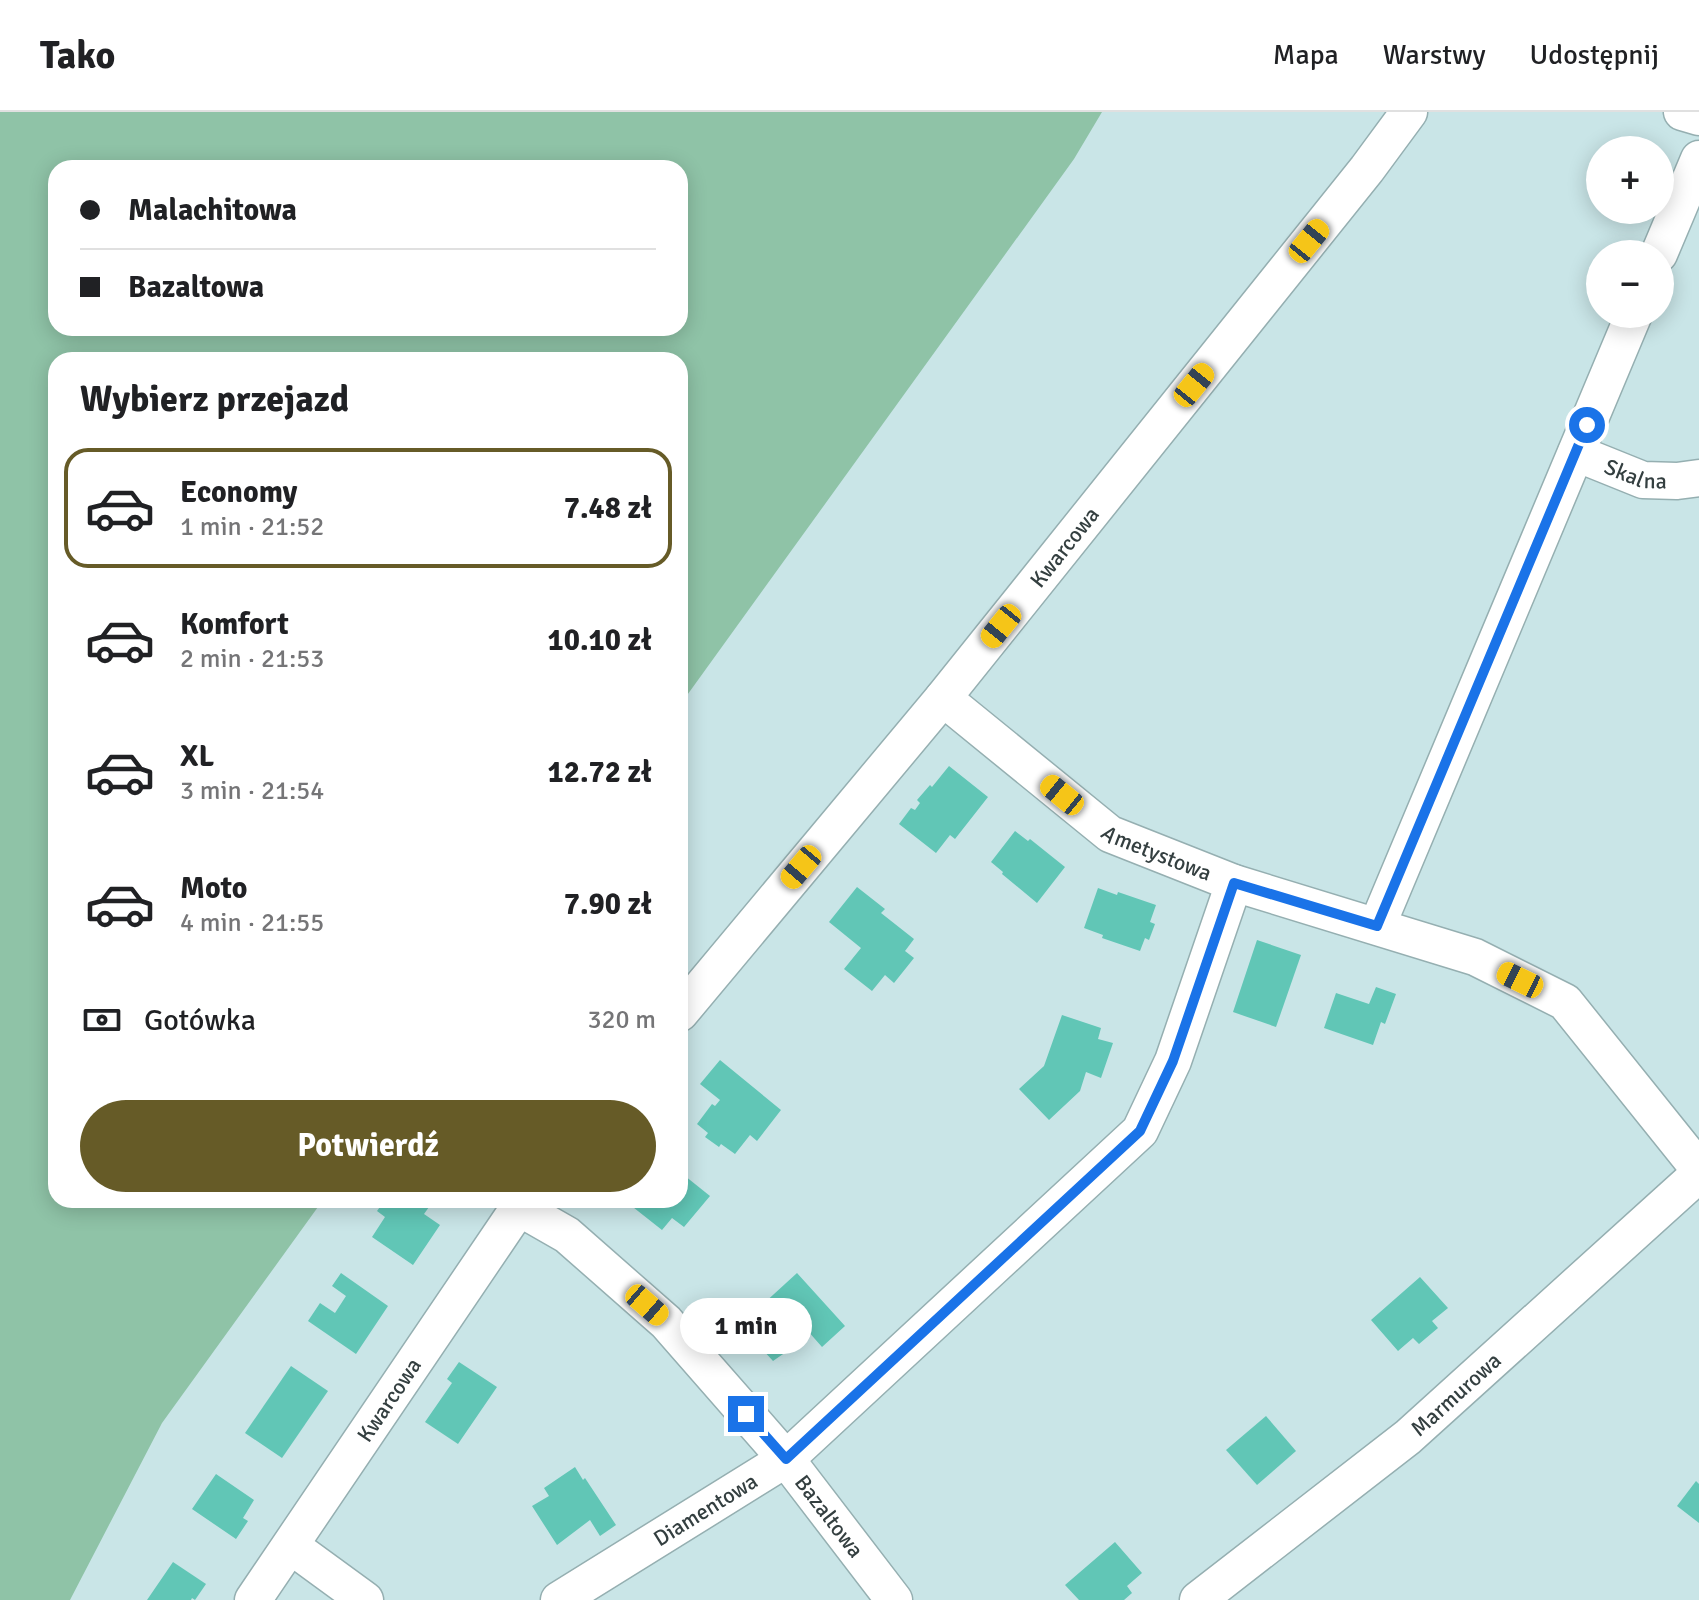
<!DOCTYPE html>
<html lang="pl">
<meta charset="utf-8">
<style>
body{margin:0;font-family:Signika,sans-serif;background:#f6f6f6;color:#202124;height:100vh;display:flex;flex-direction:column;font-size:30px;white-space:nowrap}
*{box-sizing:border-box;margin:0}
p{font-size:26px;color:#757577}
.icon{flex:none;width:44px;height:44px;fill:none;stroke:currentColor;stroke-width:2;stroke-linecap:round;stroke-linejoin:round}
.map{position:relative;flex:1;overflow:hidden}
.side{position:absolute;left:48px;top:240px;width:640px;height:856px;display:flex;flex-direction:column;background:#fff;border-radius:24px;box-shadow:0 4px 20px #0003}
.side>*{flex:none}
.banner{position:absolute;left:48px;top:48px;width:640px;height:176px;border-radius:24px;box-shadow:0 4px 20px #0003;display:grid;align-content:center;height:176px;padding:0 32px;background:#fff}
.fabs{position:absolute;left:1586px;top:24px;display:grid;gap:16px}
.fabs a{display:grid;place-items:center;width:88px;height:88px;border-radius:50%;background:#fff;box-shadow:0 4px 20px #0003;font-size:40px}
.end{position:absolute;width:36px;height:36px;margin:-18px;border:10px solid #1a73e8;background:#fff;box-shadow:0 0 0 4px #fff}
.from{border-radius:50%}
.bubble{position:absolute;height:56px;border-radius:28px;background:#fff;box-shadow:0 4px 20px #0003;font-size:26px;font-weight:800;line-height:56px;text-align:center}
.car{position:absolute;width:24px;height:48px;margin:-24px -12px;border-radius:10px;box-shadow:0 0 6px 2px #0007;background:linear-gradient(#f5c518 24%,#345 0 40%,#f5c518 0 76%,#345 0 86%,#f5c518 0)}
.banner b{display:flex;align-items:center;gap:28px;height:76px;font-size:30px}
.banner b+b{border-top:2px solid #e0e0e0}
.banner i{width:20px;height:20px;background:#202124}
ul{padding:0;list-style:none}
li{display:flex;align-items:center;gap:24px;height:120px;margin:0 16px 12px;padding:0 16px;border:4px solid transparent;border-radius:24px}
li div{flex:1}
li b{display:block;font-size:30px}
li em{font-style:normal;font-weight:800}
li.on{border-color:#665b27}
li>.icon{width:72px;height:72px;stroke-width:1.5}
h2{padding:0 32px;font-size:36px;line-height:96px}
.pay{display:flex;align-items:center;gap:20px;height:88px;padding:0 32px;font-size:30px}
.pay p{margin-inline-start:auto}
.primary-button{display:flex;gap:16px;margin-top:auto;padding:16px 32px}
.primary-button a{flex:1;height:92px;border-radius:48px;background:#665b27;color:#fff;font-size:32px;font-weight:800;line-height:92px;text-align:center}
header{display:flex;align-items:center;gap:48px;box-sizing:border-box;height:112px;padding:0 40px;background:#fff;border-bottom:2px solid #e0e0e0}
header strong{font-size:38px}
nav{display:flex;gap:44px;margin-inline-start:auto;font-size:28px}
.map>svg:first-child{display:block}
</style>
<header>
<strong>Tako</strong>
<nav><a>Mapa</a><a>Warstwy</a><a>Udostępnij</a></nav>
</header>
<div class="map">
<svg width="1699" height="1488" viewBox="0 0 1699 1488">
<rect width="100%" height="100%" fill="#c9e5e7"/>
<path fill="#8fc3a7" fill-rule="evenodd" d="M0 0H1102L1074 47 680 593V248H56V1088H323L162 1311 70 1488H0ZM56 56H680V216H56Z"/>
<g fill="#61c6b6">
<path d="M949 654 988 685 955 727 950 723 936 741 899 712 911 696 915 698 920 691 917 688 930 673 932 675Z"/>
<path d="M1015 719 1028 729 1030 727 1065 755 1037 791 1002 762 1003 760 991 750Z"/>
<path d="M857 775 885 797 881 801 914 827 905 839 914 846 894 871 885 863 872 879 844 857 861 836 829 810Z"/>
<path d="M1098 776 1117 783 1118 780 1156 793 1150 810 1155 812 1149 828 1145 826 1140 839 1102 826 1103 823 1084 816Z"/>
<path d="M1257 828 1301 843 1276 915 1233 900Z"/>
<path d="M1376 875 1396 882 1385 912 1381 910 1373 933 1324 916 1336 881 1369 892Z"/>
<path d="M1062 903 1101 916 1098 927 1113 931 1101 966 1086 960 1080 979 1049 1008 1019 977 1044 954Z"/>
<path d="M720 948 781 998 757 1029 750 1023 735 1042 721 1032 719 1035 705 1025 708 1021 697 1012 712 992 715 994 720 988 700 972Z"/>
<path d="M680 1060 710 1084 684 1115 672 1106 662 1118 624 1088H680Z"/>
<path d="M385 1088H434L424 1102 440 1113 413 1153 372 1125 385 1105 377 1099Z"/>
<path d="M341 1161 388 1194 356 1242 308 1209 320 1191 335 1201 346 1184 332 1174Z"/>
<path d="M797 1161 845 1214 822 1235 807 1218 795 1228 793 1225 786 1231 789 1234 784 1238 786 1240 773 1249 740 1213Z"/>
<path d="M1420 1165 1448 1196 1432 1209 1438 1216 1419 1232 1413 1226 1398 1239 1371 1208Z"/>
<path d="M459 1250 497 1275 458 1332 425 1310 452 1271 447 1267Z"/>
<path d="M291 1254 328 1279 282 1346 245 1321Z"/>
<path d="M1266 1304 1296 1339 1257 1373 1226 1338Z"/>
<path d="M575 1355 583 1368 585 1366 616 1413 600 1424 590 1408 557 1433 532 1394 549 1384 544 1376Z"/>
<path d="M216 1362 254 1388 243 1406 248 1409 236 1427 192 1397Z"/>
<path d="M1696 1369 1699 1372V1411L1677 1394Z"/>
<path d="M1115 1430 1142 1461 1127 1474 1132 1481 1124 1488H1079L1065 1473Z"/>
<path d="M173 1450 206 1472 195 1488 192 1486 191 1488H147Z"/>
</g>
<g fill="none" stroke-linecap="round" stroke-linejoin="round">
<g stroke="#95afb1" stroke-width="39">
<g id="minor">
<path d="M1682 0 1699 5"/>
<path d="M1659 142 1699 47"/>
<path id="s1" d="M1576 341 1643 368 1677 369 1699 366"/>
<path id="s2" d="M943 586 1110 722 1234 771 1475 845 1565 890 1699 1057"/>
<path d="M1377 814 1634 202"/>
<path id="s3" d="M680 901 943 586 1367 57 1409 0"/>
<path id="s4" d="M518 1095 567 1123 666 1210 786 1347 894 1488"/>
<path d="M291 1434 365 1488"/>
<path id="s5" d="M253 1488 524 1088"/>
<path id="s6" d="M559 1488 786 1347 1140 1019 1173 949 1234 771"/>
<path id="s7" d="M1198 1488 1408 1325 1699 1062"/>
</g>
</g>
<use href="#minor" stroke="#fff" stroke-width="36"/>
</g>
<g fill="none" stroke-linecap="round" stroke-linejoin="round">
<path stroke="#1a73e8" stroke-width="10" d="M746 1302 786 1347 1140 1019 1173 949 1234 771 1377 814 1587 313"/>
</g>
<g text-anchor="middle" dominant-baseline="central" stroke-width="6" stroke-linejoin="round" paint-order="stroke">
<g font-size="22" fill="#343f40" stroke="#fff">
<text stroke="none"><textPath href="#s1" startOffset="64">Skalna</textPath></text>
<text stroke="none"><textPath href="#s3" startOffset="604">Kwarcowa</textPath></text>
<text stroke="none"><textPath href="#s2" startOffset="266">Ametystowa</textPath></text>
<text stroke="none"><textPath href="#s7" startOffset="330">Marmurowa</textPath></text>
<text stroke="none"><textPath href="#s5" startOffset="242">Kwarcowa</textPath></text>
<text stroke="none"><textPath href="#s6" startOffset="172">Diamentowa</textPath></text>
<text stroke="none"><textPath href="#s4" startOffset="442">Bazaltowa</textPath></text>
</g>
</g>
</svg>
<div class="fabs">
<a>+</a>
<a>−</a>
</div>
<i class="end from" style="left:1587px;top:313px"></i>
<i class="end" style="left:746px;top:1302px"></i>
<div class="bubble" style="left:680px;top:1186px;width:132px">1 min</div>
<i class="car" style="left:1309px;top:129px;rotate:39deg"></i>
<i class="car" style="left:1194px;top:273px;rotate:39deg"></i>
<i class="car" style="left:1001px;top:514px;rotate:219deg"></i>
<i class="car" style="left:1062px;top:683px;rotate:309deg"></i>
<i class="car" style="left:801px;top:755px;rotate:220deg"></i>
<i class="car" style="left:1520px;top:868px;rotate:296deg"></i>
<i class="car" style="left:647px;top:1193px;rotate:131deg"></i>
<div class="banner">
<b><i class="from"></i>Malachitowa</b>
<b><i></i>Bazaltowa</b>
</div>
<section class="side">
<h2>Wybierz przejazd</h2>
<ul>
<li class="on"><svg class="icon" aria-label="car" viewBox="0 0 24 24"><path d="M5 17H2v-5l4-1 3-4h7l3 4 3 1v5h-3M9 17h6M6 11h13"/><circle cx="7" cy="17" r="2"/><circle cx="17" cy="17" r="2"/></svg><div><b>Economy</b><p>1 min · 21:52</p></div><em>7.48 zł</em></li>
<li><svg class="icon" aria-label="car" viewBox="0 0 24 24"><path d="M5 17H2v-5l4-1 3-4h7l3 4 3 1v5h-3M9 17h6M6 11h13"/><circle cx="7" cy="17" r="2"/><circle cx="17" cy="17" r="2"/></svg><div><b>Komfort</b><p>2 min · 21:53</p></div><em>10.10 zł</em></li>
<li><svg class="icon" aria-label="car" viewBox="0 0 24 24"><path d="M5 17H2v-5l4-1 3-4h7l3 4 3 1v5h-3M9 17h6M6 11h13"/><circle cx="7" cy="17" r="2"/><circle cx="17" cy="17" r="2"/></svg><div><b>XL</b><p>3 min · 21:54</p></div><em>12.72 zł</em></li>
<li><svg class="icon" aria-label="car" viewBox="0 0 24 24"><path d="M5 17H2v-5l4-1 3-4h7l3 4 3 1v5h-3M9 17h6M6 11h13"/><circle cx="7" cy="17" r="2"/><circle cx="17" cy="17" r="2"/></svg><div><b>Moto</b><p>4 min · 21:55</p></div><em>7.90 zł</em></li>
</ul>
<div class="pay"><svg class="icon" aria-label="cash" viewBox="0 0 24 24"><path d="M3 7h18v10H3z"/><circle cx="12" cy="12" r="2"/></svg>Gotówka<p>320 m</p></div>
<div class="primary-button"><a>Potwierdź</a></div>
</section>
</div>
